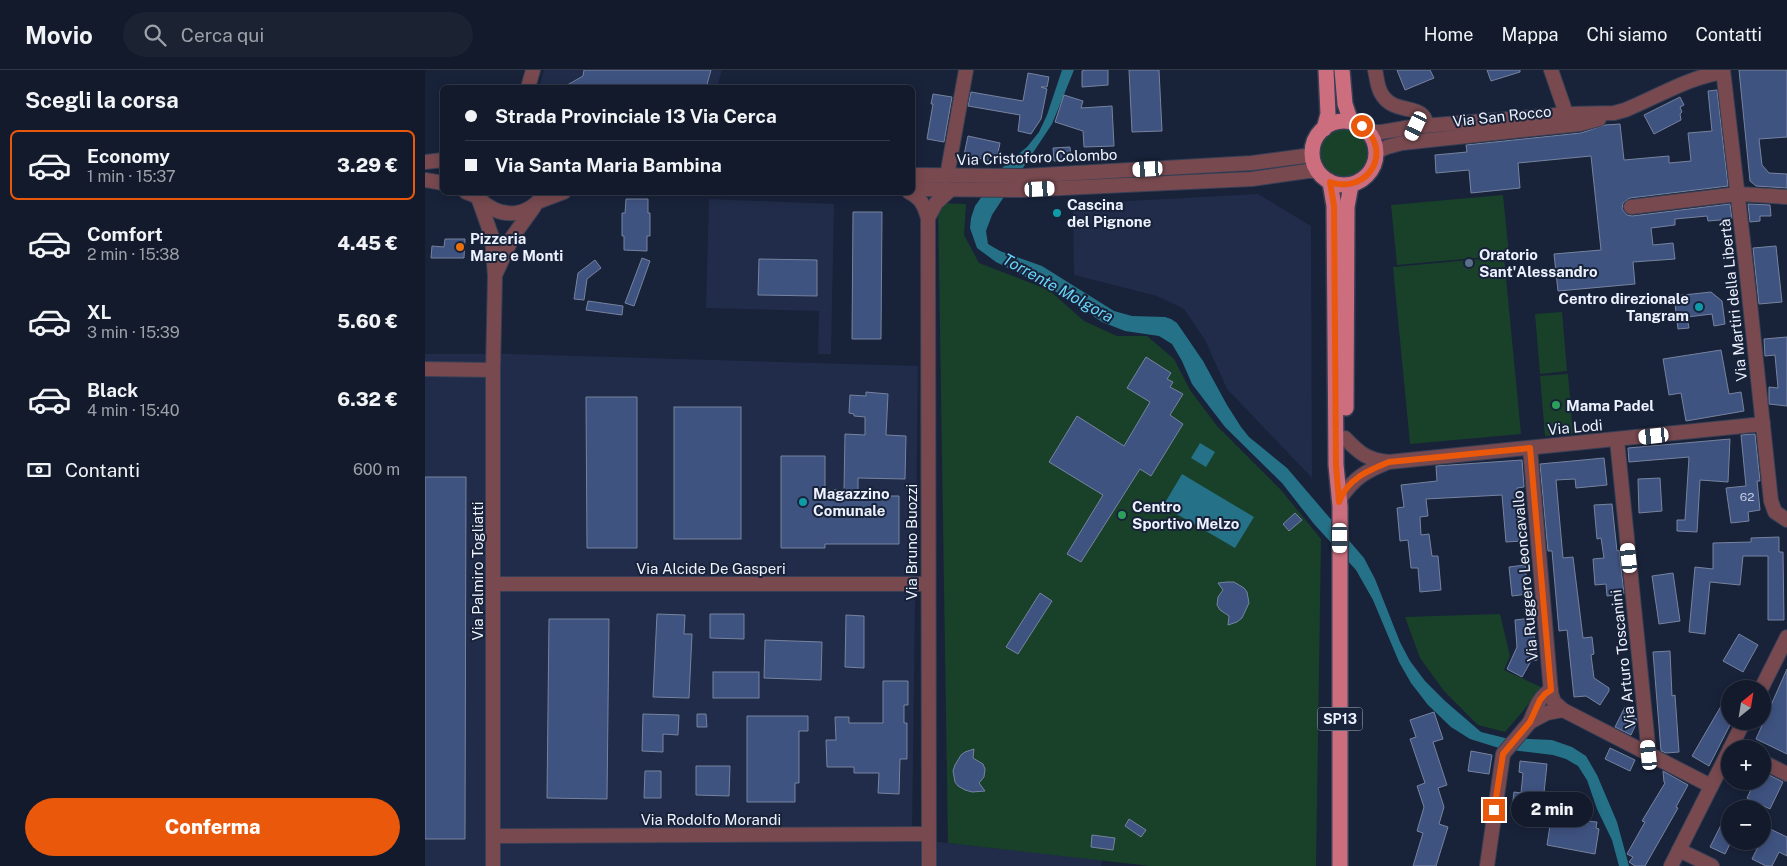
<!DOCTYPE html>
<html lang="it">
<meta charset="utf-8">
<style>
body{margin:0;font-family:"Public Sans",sans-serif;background:#1b2333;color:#f1f3f6;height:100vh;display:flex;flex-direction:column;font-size:19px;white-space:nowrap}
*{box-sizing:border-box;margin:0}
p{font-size:16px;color:#9ca1a9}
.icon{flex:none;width:28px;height:28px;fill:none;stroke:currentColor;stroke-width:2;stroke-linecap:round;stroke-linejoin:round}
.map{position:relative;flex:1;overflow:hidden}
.drawer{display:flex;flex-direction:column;background:#121a2b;width:425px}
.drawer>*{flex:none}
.top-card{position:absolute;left:15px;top:15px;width:475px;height:110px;border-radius:8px;box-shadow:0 2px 12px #0003,0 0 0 1px #313847;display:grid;align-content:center;height:110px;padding:0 25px;background:#121a2b}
.needle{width:32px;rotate:30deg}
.fabs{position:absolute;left:1296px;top:610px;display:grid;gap:10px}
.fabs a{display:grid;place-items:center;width:50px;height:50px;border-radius:50%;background:#121a2b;box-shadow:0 2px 12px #0003,0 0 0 1px #313847;font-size:25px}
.end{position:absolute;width:22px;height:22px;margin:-11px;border:6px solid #ea580c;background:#fff;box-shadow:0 0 0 2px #fff}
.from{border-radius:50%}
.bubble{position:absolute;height:35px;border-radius:18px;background:#121a2b;box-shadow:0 2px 12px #0003,0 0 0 1px #313847;font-size:16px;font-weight:800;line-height:35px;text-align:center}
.car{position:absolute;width:15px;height:30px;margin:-15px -8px;border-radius:6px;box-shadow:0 0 4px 1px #0007;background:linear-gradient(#fff 24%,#345 0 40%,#fff 0 76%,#345 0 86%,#fff 0)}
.top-card b{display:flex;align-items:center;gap:18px;height:48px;font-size:19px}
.top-card b+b{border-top:1px solid #313847}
.top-card i{width:12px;height:12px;background:#f1f3f6}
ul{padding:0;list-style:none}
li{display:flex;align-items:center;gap:15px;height:70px;margin:0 10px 8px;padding:0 15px;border:2px solid transparent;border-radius:8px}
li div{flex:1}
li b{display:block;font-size:19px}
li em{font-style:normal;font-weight:800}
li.on{border-color:#ea580c}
li>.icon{width:45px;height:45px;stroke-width:1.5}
h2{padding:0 25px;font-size:22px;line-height:60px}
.pay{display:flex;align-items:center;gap:12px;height:55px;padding:0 25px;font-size:19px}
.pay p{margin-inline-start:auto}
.primary-button{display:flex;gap:10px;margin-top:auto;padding:10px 25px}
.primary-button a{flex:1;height:58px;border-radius:30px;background:#ea580c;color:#fff;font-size:20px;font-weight:800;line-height:58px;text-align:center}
header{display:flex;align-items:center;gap:30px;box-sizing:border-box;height:70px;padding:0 25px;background:#121a2b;border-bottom:1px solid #313847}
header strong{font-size:24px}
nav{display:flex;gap:28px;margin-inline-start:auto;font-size:18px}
.search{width:350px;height:45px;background:#1b2333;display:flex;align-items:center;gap:12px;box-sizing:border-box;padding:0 18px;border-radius:28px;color:#9ca1a9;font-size:19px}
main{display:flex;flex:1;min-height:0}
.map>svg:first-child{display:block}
</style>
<header>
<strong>Movio</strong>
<div class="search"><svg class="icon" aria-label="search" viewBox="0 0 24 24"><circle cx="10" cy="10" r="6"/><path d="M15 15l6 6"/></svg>Cerca qui</div>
<nav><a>Home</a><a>Mappa</a><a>Chi siamo</a><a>Contatti</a></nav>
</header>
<main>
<section class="drawer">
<h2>Scegli la corsa</h2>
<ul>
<li class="on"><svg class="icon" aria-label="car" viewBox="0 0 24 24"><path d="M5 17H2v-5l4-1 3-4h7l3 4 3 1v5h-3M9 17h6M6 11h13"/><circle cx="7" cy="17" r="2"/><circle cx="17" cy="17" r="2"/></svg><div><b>Economy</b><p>1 min · 15:37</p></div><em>3.29 €</em></li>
<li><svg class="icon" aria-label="car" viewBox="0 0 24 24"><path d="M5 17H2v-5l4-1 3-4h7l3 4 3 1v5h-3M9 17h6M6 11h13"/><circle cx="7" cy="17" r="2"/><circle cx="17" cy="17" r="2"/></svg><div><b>Comfort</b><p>2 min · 15:38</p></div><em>4.45 €</em></li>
<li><svg class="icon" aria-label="car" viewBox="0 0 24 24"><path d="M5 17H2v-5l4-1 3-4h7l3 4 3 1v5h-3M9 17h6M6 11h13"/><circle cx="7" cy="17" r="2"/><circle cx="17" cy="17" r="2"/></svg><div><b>XL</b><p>3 min · 15:39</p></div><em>5.60 €</em></li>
<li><svg class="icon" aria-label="car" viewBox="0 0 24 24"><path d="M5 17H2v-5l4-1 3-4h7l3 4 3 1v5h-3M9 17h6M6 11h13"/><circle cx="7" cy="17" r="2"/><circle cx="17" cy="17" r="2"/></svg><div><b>Black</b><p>4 min · 15:40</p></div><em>6.32 €</em></li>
</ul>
<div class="pay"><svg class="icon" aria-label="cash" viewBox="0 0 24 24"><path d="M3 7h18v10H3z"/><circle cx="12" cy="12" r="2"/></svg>Contanti<p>600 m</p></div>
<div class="primary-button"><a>Conferma</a></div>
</section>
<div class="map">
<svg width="1362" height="796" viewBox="0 0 1362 796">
<rect width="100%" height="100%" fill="#182239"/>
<g fill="#202c49">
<path d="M119 0H297L292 17 125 18 115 14Z"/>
<path d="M833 124 886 156 887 408 802 319 780 270 759 239 732 226 649 205 648 134Z"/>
<path d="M284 129 409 134 406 284H393L394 241 281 238Z"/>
<path d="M0 284H86L493 296 487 769 677 790 676 796H0Z"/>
</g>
<g fill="#19412a">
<circle cx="920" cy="84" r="27"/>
<path d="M1078 125 1084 185 972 195 966 135Z"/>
<path d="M513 133 541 134 539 165 554 193 624 220 659 251 692 266H722L749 289 765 320 792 356 856 420 896 469 891 796H725L523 773Z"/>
<path d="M1079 187 1096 364 985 374 968 197Z"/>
<path d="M1137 242 1142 301 1115 304 1110 244Z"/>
<path d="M1143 304 1148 364 1120 366 1115 306Z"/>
<path d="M1075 544 1085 586 1079 600 1116 617 1098 641 1080 662 1053 655 1019 621 995 588 980 547Z"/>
</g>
<g fill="#257187">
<path d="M637 0H649L627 54 567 145 561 161 563 174 575 181 617 196 689 241 707 246 740 247 746 249 752 253 778 291 802 335 816 357 824 367 862 398 939 488 950 509 975 572 985 591 1000 611 1020 631 1056 662 1080 668 1127 670 1147 677 1161 686 1172 705 1192 752 1204 796H1194L1187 770 1172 739 1162 710 1153 696 1141 689 1128 685 1077 679 1045 669 1026 657 1003 635 986 613 974 592 948 530 931 500 889 454 857 413 800 357 767 314 757 291 747 274 734 266 700 261 677 252 637 225 571 192 552 178 545 158 546 148 550 136 578 97 602 77 614 62 622 45Z"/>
<path d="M775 373 790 382 781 397 766 388Z"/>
<path d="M757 404 829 447 810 478 738 436Z"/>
</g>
<g fill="#3f5381" stroke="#76839f">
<path d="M159 0H286L281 18H137L158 6Z"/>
<path d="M660 0H683V15L657 17V1Z"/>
<path d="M704 0H734L737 61 707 62Z"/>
<path d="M972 0H1005L1009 8 980 20Z"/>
<path d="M1062 0H1095V2L1066 11Z"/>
<path d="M1314 0H1362V67L1334 69 1337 95 1344 103 1362 104V118L1331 116 1325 111Z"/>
<path d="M603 3 624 7 622 17H616L622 19 616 49 606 64 593 61 595 45 543 36 546 22 598 31Z"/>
<path d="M1292 20 1303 116 1205 128 1198 133 1197 139 1202 145 1207 146 1305 134 1307 149 1283 151 1282 146 1250 149V155L1226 158 1228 175 1248 173 1250 189 1208 192 1210 214 1133 221 1129 184 1176 180 1166 86 1093 93 1095 118 1046 123 1044 100 1011 103 1010 85 1042 82 1041 75 1156 63 1180 55 1195 54 1199 90 1244 86V93L1266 91 1263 63 1287 61 1283 21Z"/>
<path d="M508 24 527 27 519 72 502 69 508 34H506Z"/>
<path d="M639 25 658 31 656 38 687 36 689 76 659 77 658 61 630 52Z"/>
<path d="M1255 27 1259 35 1255 37 1257 42 1255 44 1256 50 1229 64 1219 45Z"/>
<path d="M543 66 575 73 571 92 539 85Z"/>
<path d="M645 77 646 90 629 91 628 78Z"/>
<path d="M201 129H223V143H225V166H222V181L199 180V166H197V143H200Z"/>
<path d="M1323 134 1345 135 1346 146H1335V151L1325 152Z"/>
<path d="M428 142H457L456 269H427Z"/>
<path d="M20 169H40L39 188H6L7 176 19 177Z"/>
<path d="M1351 176 1357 232 1334 234 1328 178Z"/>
<path d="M217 188 225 191 209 236 200 233Z"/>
<path d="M334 189 392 190V226L333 225Z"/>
<path d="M170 190 176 198 162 209 159 230 149 229 153 203Z"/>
<path d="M1286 222 1297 231 1300 254 1289 256 1287 244 1262 247 1264 258 1253 259 1249 226Z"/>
<path d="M163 231 198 236 197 245 161 240Z"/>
<path d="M1362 267V336L1344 334V317L1353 318 1350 285 1340 286 1339 269Z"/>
<path d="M1296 280 1304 324 1316 322 1319 341 1261 351 1256 323 1244 325 1238 289Z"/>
<path d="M721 287 746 303 742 309 748 312 745 317 758 324 745 345 758 354 726 406 715 399 656 492 642 484 678 425 624 392 652 346 699 376 725 332 702 318Z"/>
<path d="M441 322 463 324 461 365 481 366 480 409 433 408V426H474V474H400V478H356V386H400V420H419L420 364 440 365V347L429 346V344L424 343 425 325 441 326Z"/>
<path d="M161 327H212V478H162Z"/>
<rect x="249" y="337" width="67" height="132"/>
<path d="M1330 364 1335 411H1332L1335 440 1323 442 1324 451 1306 453 1301 418 1321 416 1316 365Z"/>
<path d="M1305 369 1303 412 1275 410 1272 462 1252 461V450H1260L1264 387 1204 392 1203 378Z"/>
<path d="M1179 388 1182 415 1151 418 1150 409 1131 410 1138 488 1148 487 1158 568 1167 567 1169 584 1166 585 1169 608 1184 618V621L1175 635 1161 626 1149 627 1142 560 1134 561 1127 481H1123L1115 394Z"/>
<path d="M1097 390 1099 417 1092 418 1097 471 1081 472 1077 425 1001 429 1003 446 995 447 996 465 1004 464 1007 486H1013L1016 520 995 522 993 498H986L983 470 975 471 972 438 979 437 976 415 1012 411 1011 396Z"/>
<path d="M0 407H41L40 769H0Z"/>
<path d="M1235 408 1237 441 1214 443 1213 409Z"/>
<path d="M1187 434 1192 481 1194 480 1199 524 1182 526 1181 514 1170 515 1168 489 1179 488 1176 468 1172 469 1169 435Z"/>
<path d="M870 443 877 450 864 461 858 454Z"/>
<path d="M1354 467V482H1358L1359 550H1343V486H1318L1315 515 1285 512 1280 564 1264 562 1270 497 1288 499V473L1326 472V468Z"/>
<path d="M1100 495 1103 524 1087 526 1084 497Z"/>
<path d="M1248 503 1255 551 1234 554 1227 506Z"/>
<path d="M802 512H809L819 518 822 522 824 533 817 548 812 552 803 555 804 546 795 540 792 535 793 527 798 520 793 513Z"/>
<path d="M615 523 627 531 593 584 581 577Z"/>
<path d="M232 544 260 545 259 564H267L264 628 228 627Z"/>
<path d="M285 544H319V569L285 568Z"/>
<path d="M421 545 439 546V598L420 597Z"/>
<path d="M1107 548 1112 590 1106 591 1097 607 1082 599 1092 577 1090 550Z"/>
<path d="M124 549H184L182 729 122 728Z"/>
<path d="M1314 564 1333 575 1318 602 1298 591Z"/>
<path d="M340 570 397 572 396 610 339 608Z"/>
<path d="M1245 581 1247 626 1250 625 1254 682 1241 683 1236 681 1228 582Z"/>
<path d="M1362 599V684L1331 669Z"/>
<rect x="288" y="602" width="46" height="26"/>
<path d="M458 611H483V635H479V653H482V689H475L474 724 453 723 454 703H429V697H402L401 670H411L410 647H424V653H458Z"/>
<path d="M1299 631 1305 635V655L1284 696 1267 686Z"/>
<path d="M1200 637 1203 650 1211 648 1212 652 1206 665 1190 657Z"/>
<path d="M1009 642 1018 669 1008 672 1022 715 1013 718 1019 737 1014 754 1023 757 1011 796H988L998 763 992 761 999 737 992 716 1000 713 985 669 991 667 985 650Z"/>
<path d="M218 644 254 645 253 665 238 664V682L217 681Z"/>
<path d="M272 644H281L282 657H272Z"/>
<path d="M322 646H383V661H374V713H370V732H322Z"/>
<path d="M1185 678 1210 690 1205 701 1180 689Z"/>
<path d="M549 679 548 688 558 694 560 699 559 707 554 713 560 721 547 722 540 720 533 716 530 712 528 701 530 695 536 685 540 682Z"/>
<path d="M1046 681 1067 685 1064 704 1043 701Z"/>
<path d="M1095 691 1122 694 1117 742 1087 738 1089 722 1096 723 1098 703 1094 702Z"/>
<path d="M271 696H305L304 726 271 725Z"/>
<path d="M220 701H236V728H219Z"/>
<path d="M1238 701 1263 715 1251 737 1253 738 1220 796H1210L1204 792 1208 787 1202 784 1220 752 1217 751 1240 713 1239 712Z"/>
<path d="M1338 702 1358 712 1345 739 1322 728 1330 711H1338Z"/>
<path d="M704 749 721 760 716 767 700 756Z"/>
<path d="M1126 749 1162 754V751L1172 752 1171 758 1174 759 1170 784 1122 775Z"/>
<path d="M1296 755 1305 759V774L1300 784 1285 777Z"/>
<path d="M1343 758 1362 767V786L1354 782 1347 796H1341L1327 789 1336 771H1338Z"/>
<path d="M667 765 690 768 688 780 666 777Z"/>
</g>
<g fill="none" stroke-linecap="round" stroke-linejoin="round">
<g stroke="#363f55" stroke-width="16">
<g id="minor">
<path d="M950 0C952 8 952 16 956 23 966 42 988 36 997 45 1000 47 1001 52 1002 55"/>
<path d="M1126 0 1144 52"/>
<path d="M1298 0 1321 196 1346 431 1350 442 1362 450"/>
<path d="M103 18 108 0"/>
<path d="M943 62H957L986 57 1143 44 1189 43 1200 40C1232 27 1264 7 1298 2"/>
<path d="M951 82 962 77 977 73 1155 54 1174 49"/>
<path d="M0 92 18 90"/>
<path d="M488 105 599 106 827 93 887 85"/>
<path d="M522 106 541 0"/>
<path d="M0 110 18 113"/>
<path d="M488 119 596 120 827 109 883 101H893"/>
<path d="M41 122 51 126"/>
<path d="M484 122C496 128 499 135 503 148L504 796"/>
<path d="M54 129C77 150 103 148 121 122"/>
<path d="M54 130 67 167 70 206 68 300V796"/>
<path d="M115 131 139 122"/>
<path d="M1206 137 1313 124 1362 127"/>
<path d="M503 148 511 133 525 120"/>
<path d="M71 203 88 166 109 137"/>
<path d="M0 299 68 300"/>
<path d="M920 368C935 384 943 390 964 392L1338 354"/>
<path d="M1192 370 1224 685"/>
<path d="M1105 378 1126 623 1129 632 1138 640 1286 716"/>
<path d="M916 427C930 408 939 402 961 393"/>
<path d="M69 514H502"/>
<path d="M1336 619 1362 567"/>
<path d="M1105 652C1110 640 1114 626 1126 620"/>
<path d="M1305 679 1319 651"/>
<path d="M1338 692 1362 704"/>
<path d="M68 766 503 764"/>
<path d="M1254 780 1287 796"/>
<path d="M1062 796 1078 684 1105 652 1122 643 1138 640"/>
<path d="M1246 796 1305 679"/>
</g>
</g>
<g stroke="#363f55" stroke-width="18">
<g id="major">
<path d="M917 0 920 34 926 52"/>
<circle cx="919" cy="83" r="32"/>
<path d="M899 59 903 44 901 0"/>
<path d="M905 112 909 136 911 395 915 436V796"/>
<path d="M921 338 922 137 926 115"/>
</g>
</g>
<use href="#minor" stroke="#784a50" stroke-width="14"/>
<use href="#major" stroke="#cc6e7d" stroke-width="15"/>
</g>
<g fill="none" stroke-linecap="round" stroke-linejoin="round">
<path stroke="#ea580c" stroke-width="6" d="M937 56C969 81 943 125 905 112L909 136 911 395 914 432C922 409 944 400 964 392L1105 378 1126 620 1120 624 1115 630 1105 652 1078 684 1069 740"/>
</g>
<g fill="#0f9aa8" stroke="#182239" stroke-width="2">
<circle cx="632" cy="143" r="5"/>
<circle cx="1274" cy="237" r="5"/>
<circle cx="378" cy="432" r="5"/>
</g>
<circle fill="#e8710a" stroke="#182239" stroke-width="2" cx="35" cy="177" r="5"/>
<circle fill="#5c6f8a" stroke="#182239" stroke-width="2" cx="1044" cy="193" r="5"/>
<g fill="#2e9e5b" stroke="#182239" stroke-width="2">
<circle cx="1131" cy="335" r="5"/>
<circle cx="697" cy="445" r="5"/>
</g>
<g text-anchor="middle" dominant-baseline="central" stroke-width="4" stroke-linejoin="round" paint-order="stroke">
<g font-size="12" fill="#c1cae0">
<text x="1322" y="427">62</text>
</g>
<rect fill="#182239" stroke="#acb4c4" stroke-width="1" x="892.5" y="637.5" width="45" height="23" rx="4"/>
<g font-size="14" font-weight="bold" fill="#ecf2ff">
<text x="915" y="649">SP13</text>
</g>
<g font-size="15" fill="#ecf2ff" stroke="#182239">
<text transform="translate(1077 46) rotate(-6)">Via San Rocco</text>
<text transform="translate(612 87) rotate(-2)">Via Cristoforo Colombo</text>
<text transform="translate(1308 230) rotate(-96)">Via Martiri della Libertà</text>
<text transform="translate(1150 357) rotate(-5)">Via Lodi</text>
<text transform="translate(486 472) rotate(-90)">Via Bruno Buozzi</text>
<text x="286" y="498">Via Alcide De Gasperi</text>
<text transform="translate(52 501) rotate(-90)">Via Palmiro Togliatti</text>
<text transform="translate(1100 506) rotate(-95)">Via Ruggero Leoncavallo</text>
<text transform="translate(1198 589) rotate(-96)">Via Arturo Toscanini</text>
<text x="286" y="749">Via Rodolfo Morandi</text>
</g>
<g font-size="15" font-weight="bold" fill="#ecf2ff" stroke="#182239" text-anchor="start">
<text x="642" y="134">Cascina<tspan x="642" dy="17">del Pignone</tspan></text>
<text x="45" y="168">Pizzeria<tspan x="45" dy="17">Mare e Monti</tspan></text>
<text x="1054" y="184">Oratorio<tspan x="1054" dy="17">Sant'Alessandro</tspan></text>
<text x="1264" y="228" text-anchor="end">Centro direzionale<tspan x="1264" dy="17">Tangram</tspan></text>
<text x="1141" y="335">Mama Padel</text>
<text x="388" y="423">Magazzino<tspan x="388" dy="17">Comunale</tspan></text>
<text x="707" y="436">Centro<tspan x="707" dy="17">Sportivo Melzo</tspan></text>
</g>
<g font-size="16" font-style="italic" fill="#67d3f6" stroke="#182239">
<text transform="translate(633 218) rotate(29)">Torrente Molgora</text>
</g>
</g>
</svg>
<div class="fabs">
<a><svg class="needle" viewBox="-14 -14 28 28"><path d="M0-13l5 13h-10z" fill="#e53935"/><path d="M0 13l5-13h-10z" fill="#9ca1a9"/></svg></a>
<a>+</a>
<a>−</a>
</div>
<i class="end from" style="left:937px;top:56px"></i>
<i class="end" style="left:1069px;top:740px"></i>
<div class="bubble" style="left:1086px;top:722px;width:82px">2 min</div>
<i class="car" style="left:991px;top:56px;rotate:205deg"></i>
<i class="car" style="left:723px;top:99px;rotate:267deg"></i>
<i class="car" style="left:615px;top:119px;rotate:87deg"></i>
<i class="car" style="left:1229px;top:366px;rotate:264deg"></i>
<i class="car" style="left:915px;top:468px;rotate:180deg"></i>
<i class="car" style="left:1204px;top:488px;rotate:354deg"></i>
<i class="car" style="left:1224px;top:685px;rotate:354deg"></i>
<div class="top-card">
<b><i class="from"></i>Strada Provinciale 13 Via Cerca</b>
<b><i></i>Via Santa Maria Bambina</b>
</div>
</div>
</main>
